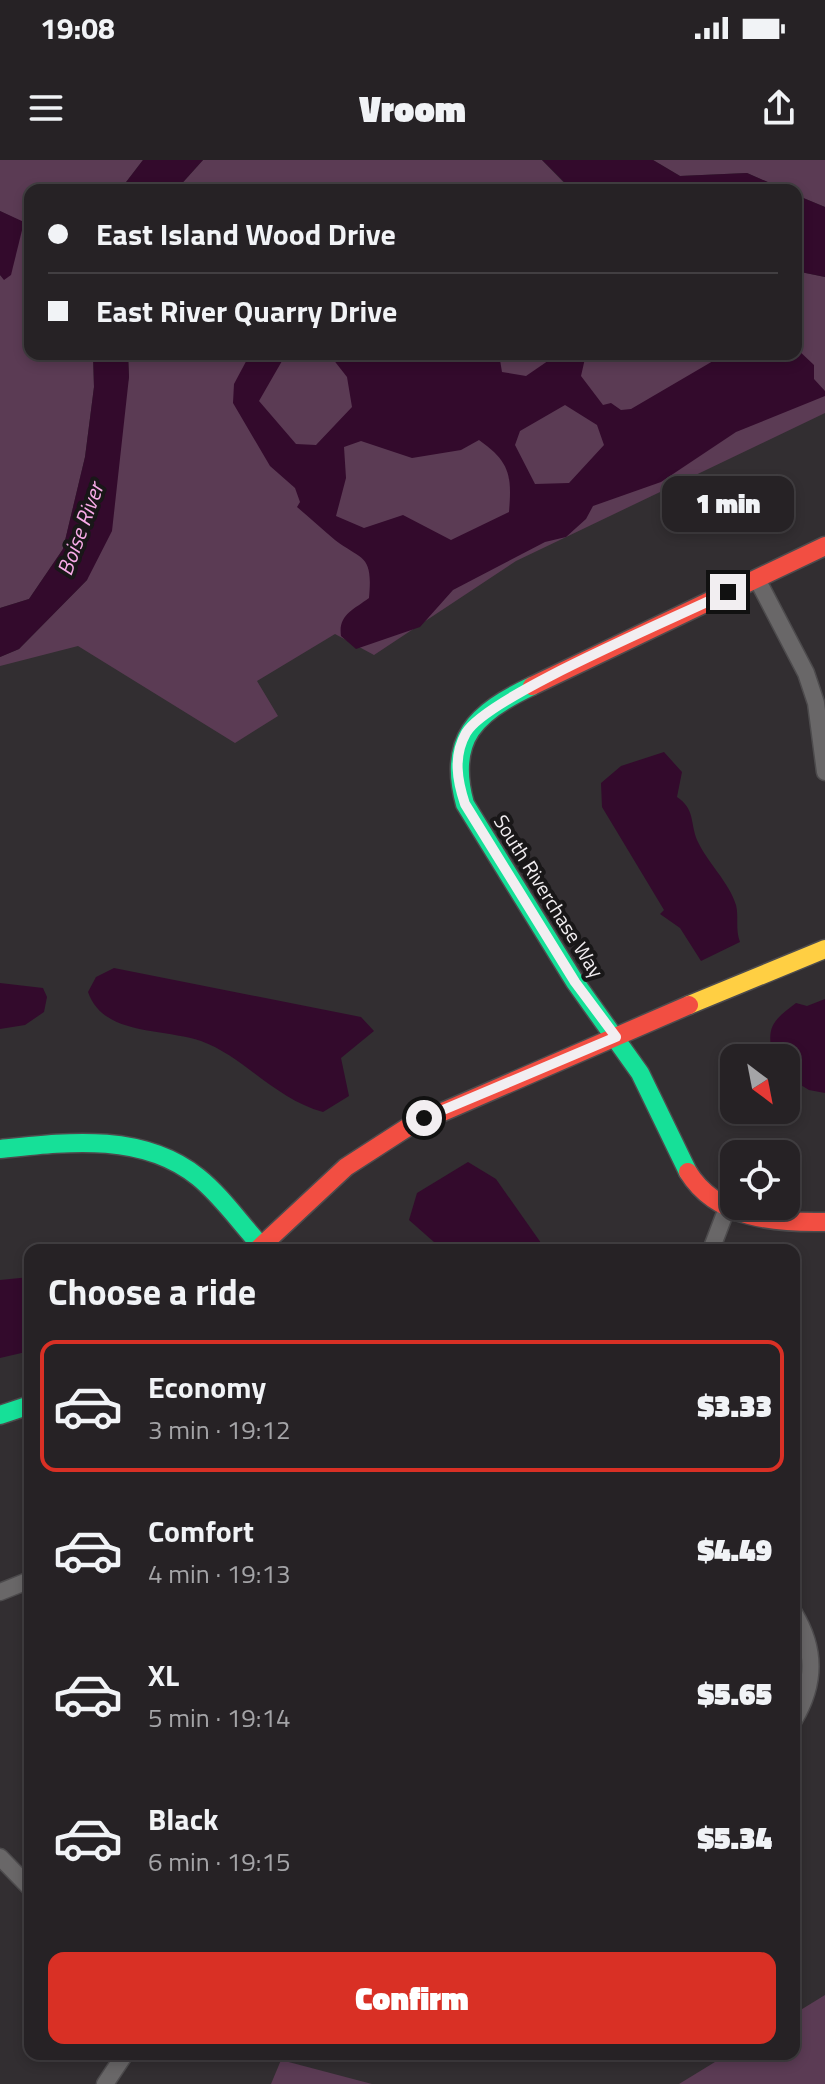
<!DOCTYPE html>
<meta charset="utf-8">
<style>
body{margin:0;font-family:"Titillium Web",sans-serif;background:#2e2a2d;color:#f1f3f6;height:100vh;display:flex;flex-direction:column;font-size:30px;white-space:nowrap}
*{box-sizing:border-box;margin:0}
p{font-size:26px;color:#a4a4a7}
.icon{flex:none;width:44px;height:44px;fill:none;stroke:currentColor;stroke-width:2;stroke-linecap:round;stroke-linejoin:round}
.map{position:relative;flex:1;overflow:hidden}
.side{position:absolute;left:24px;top:1084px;width:776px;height:816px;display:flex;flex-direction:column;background:#262225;border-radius:16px;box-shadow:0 4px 12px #0003,0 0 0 2px #423f42}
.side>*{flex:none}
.top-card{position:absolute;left:24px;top:24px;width:778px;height:176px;border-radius:16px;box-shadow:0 4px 12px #0003,0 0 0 2px #423f42;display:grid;align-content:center;height:176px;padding:0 24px;background:#262225}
.needle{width:52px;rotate:148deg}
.buttons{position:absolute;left:720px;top:884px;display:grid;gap:16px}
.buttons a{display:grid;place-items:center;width:80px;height:80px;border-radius:16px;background:#262225;box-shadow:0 4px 12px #0003,0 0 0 2px #423f42;font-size:40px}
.end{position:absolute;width:36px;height:36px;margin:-18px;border:10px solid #f2eef1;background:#111;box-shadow:0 0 0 4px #111}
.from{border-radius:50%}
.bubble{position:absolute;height:56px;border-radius:16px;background:#262225;box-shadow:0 4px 12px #0003,0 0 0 2px #423f42;font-size:26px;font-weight:800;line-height:56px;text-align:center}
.top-card b{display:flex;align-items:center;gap:28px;height:76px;font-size:30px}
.top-card b+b{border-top:2px solid #423f42}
.top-card i{width:20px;height:20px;background:#f1f3f6}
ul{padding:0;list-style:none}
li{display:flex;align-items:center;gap:24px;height:132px;margin:0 16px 12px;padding:0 8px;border:4px solid transparent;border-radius:16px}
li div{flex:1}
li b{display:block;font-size:30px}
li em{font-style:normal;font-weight:800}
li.active{border-color:#d93025}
li>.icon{width:72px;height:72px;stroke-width:1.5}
h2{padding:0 24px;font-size:36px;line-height:96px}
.button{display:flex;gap:16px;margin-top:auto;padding:16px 24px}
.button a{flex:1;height:92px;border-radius:16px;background:#d93025;color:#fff;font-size:32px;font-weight:800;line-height:92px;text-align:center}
.status{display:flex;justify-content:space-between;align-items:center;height:56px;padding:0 40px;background:#262225;direction:ltr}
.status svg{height:22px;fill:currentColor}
header{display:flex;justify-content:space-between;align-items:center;height:104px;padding:0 24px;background:#262225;font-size:36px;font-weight:800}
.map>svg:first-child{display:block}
</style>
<div class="status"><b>19:08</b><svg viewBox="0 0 49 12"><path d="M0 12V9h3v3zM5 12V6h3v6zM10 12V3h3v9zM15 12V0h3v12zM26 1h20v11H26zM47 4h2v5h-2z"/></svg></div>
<header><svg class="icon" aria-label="menu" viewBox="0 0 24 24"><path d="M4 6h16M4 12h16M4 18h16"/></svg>Vroom<svg class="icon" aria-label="share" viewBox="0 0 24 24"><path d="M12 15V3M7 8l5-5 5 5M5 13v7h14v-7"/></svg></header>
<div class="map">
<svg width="825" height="1924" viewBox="0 0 825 1924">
<rect width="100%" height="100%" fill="#322e31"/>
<g fill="#5b3b54">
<path d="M0 0H143L120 30H30V194H93L94 227 85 297 63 389 29 439 0 448V115L4 119 24 63 0 51Z"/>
<path d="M203 0H542L571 30H176Z"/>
<path d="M653 0H825V47L796 35V30H786L747 13 680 16Z"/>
<path d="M796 111 825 117V253L516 401 374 495 335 474 257 521 278 556 235 583 78 486 0 506V497L19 489 87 420 129 217 128 194H796Z"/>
<path d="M825 1835V1924H679L728 1894H794V1854Z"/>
<path d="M281 1900 372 1924H271Z"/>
</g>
<g fill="#330a2c" fill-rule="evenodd">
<path d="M143 0H203L176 30H120Z"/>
<path d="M542 0H653L680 16 747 13 786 30H572Z"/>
<path d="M796 35 825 47V117L796 111Z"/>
<path d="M0 51 24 62 11 115 4 120 0 115Z"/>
<path d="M796 188 814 205V219L825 231V236L736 272 661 322 593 346 586 359 566 377 545 382 453 430 420 467 356 489 341 476C338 455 353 450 369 438 373 394 363 401 335 380 322 369 310 358 297 347L300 342 295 328 270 306 233 243 234 224 250 194H286L259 241 296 284 316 285 352 247 347 217 329 194H495L500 200 502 212 526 216 558 194H586L581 216 603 245 611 243 621 250 631 249 725 194H796ZM565 245 597 265 604 285 569 323 535 324 515 285 520 271ZM361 281 412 298 461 290 479 280C510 302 512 315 509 352L451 380 403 355 364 368 336 356 346 318 344 287Z"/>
<path d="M93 194H128L129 217 112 371 87 420 19 489 0 497V448L29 439 63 389 85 297 94 227Z"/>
<path d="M664 592 682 612 677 637C695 649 690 662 697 680 707 702 729 722 736 745 739 757 735 769 740 782L701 801 680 768 660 754 664 750 602 647 601 623 621 606Z"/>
<path d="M114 808 361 857 374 871 341 898 349 936 323 952C275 939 243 896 201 881 163 868 103 876 88 832L96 817Z"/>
<path d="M0 823 43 828 47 837 44 852 25 865 0 869Z"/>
<path d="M825 839V933L809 930 786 916V898H773C766 867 772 861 796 843L807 846Z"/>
<path d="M468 1002 496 1019 546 1090H443L409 1060 417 1033Z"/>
<path d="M30 1117V1191L0 1198V1120Z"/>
</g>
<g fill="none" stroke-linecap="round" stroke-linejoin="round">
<g stroke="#4d4b4d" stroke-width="19">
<g id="street">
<path d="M757 419 806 513 816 543 825 612"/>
<path d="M711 1090 727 1048"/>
<path d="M0 1432 30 1420"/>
<path d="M794 1453C816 1489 816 1523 794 1560"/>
<path d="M0 1697 30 1728"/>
<path d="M105 1924 125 1894"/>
</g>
</g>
<g stroke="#4d4b4d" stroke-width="21">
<g id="fast">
<path d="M532 526C476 552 447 579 465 644L575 822 640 913 688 1012"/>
<path d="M0 989C66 982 142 972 198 1017 223 1037 242 1066 265 1090"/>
<path d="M0 1255 30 1245"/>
</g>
</g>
<g stroke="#4d4b4d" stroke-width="21">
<path id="slow" d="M689 845 825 789"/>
</g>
<g stroke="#4d4b4d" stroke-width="21">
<g id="jam">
<path d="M532 526 825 386"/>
<path d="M688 1012C717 1059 776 1063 825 1062"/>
<path d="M257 1090 346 1007 408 967 689 845"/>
</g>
</g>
<use href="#street" stroke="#696768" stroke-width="16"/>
<use href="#fast" stroke="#16e098" stroke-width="18"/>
<use href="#slow" stroke="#ffcf43" stroke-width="18"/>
<use href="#jam" stroke="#f24e42" stroke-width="18"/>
</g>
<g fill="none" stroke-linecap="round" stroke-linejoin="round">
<path stroke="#f2eef1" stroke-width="10" d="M424 958 616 877 575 822 465 644C457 620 453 596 466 573 487 536 680 456 728 432"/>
</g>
<g text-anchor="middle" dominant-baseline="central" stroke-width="8" stroke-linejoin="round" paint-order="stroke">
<g font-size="20" fill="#f2eef1" stroke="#191718">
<text transform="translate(549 736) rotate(58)">South Riverchase Way</text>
</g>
<g font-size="22" font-style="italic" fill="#f8abe7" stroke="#191718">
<text transform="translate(80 369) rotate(-70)">Boise River</text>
</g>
</g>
</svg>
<div class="buttons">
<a><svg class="needle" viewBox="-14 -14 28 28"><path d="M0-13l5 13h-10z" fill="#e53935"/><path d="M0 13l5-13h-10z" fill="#a4a4a7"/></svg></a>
<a><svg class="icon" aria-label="locate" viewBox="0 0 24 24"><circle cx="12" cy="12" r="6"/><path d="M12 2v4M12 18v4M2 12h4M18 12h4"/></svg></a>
</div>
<i class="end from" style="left:424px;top:958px"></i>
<i class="end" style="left:728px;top:432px"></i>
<div class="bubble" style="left:662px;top:316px;width:132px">1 min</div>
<div class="top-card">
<b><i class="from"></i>East Island Wood Drive</b>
<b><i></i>East River Quarry Drive</b>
</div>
<section class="side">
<h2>Choose a ride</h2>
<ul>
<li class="active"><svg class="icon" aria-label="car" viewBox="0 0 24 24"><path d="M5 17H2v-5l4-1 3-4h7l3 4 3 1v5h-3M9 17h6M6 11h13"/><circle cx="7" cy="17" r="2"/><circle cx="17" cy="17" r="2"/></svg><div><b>Economy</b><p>3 min · 19:12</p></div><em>$3.33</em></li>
<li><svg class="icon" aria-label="car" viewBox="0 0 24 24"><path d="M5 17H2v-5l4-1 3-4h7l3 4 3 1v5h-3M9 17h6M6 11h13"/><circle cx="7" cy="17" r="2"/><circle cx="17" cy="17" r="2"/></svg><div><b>Comfort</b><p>4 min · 19:13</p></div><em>$4.49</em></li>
<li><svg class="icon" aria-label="car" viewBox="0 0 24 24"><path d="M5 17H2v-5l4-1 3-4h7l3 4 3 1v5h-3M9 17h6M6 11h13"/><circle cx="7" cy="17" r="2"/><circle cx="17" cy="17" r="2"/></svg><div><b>XL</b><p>5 min · 19:14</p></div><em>$5.65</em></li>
<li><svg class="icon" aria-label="car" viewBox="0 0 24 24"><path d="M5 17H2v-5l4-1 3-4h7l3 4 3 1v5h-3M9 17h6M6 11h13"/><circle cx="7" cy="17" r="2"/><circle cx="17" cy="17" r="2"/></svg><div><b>Black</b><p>6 min · 19:15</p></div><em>$5.34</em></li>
</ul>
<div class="button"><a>Confirm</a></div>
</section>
</div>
